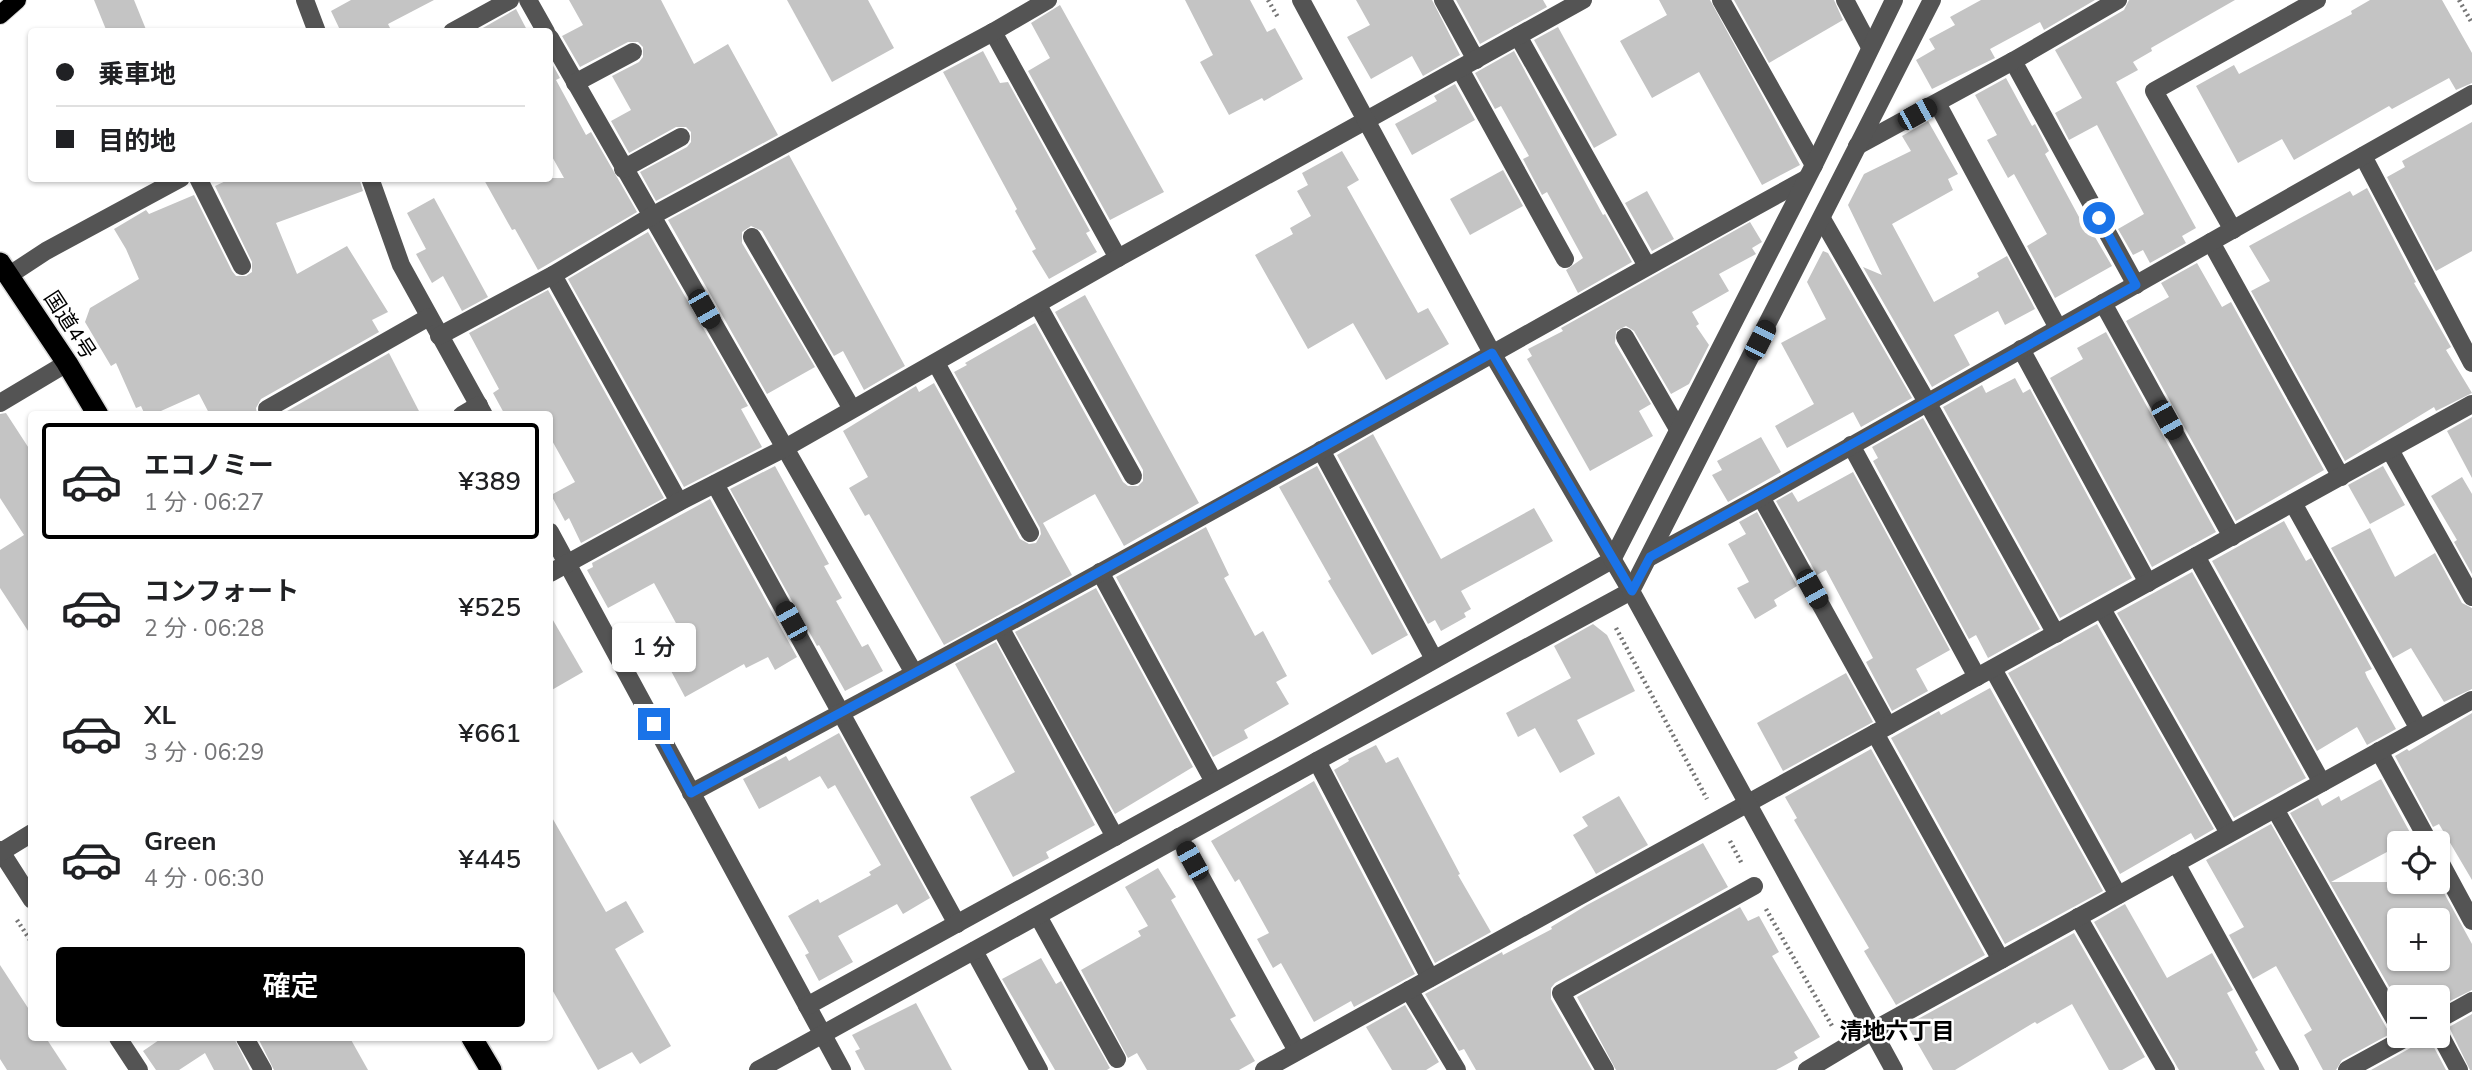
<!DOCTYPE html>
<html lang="ja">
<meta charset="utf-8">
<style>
body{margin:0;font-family:"Nunito Sans","Noto Sans JP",sans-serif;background:#f2f2f2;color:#202124;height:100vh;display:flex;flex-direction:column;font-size:26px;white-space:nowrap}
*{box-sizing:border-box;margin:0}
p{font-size:23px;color:#757577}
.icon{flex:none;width:38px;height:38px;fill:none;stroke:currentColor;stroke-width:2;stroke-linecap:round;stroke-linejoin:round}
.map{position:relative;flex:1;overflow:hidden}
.panel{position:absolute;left:28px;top:411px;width:525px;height:630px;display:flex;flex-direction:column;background:#fff;border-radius:7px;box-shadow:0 2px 5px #0004}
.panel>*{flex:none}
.banner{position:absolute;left:28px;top:28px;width:525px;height:154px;border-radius:7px;box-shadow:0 2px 5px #0004;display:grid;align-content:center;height:154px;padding:0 28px;background:#fff}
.buttons{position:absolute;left:2387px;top:831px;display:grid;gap:14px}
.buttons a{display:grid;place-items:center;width:63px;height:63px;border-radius:7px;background:#fff;box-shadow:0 2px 5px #0004;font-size:35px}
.end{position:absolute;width:32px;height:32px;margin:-16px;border:9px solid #1a73e8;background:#fff;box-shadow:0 0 0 4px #fff}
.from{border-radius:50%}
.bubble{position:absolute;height:49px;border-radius:7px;background:#fff;box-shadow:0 2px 5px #0004;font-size:23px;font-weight:600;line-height:49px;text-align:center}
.car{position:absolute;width:21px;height:42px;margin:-21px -10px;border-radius:9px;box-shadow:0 0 5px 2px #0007;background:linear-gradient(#222 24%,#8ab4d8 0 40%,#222 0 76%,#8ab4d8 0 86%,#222 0)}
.banner b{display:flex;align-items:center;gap:24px;height:66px;font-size:26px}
.banner b+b{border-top:2px solid #e0e0e0}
.banner i{width:18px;height:18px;background:#202124}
ul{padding:12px 0 0;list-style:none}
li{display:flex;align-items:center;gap:21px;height:116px;margin:0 14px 10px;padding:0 14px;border:4px solid transparent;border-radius:7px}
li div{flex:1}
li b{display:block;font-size:26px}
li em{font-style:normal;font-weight:600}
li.active{border-color:#000}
li>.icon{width:63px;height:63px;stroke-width:1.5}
.action{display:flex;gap:14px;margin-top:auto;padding:14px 28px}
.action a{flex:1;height:80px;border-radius:7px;background:#000;color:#fff;font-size:28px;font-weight:600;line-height:80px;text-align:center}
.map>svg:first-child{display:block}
</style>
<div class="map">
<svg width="2472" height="1070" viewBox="0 0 2472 1070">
<rect width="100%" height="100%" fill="#fff"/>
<g fill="#c4c4c4" fill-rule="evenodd">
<path d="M94 0H134L147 32H107Z"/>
<path d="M351 0H434L388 24 392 32H341L331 11Z"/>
<path d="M569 0H661L694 64 728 44 778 135 656 201 640 172 687 147 691 142V132L686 127H676L629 153 611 121 631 110 612 76 639 62 643 57V47L638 42H628L580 67 562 36 583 25Z"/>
<path d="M787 0H868L894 48 832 82Z"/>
<path d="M1185 0H1250L1267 32 1275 28 1303 79 1264 101 1262 98 1229 115 1200 62 1213 55Z"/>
<path d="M1356 0H1432L1460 55 1423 76 1412 56 1371 79 1347 37 1370 25Z"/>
<path d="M1456 0H1543L1547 7 1480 44Z"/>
<path d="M1659 0H1710L1800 165 1762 185 1699 72 1652 98 1620 41 1667 15Z"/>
<path d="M1734 0H1834L1843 20 1769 63Z"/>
<path d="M1981 0H2095L2044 30 2040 22 1990 49 1995 58 1932 89 1916 60 1935 49 1929 39 1955 25 1950 17Z"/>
<path d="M2129 0H2235L2151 48 2152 51 2133 62 2138 70 2116 82 2196 228 2182 236 2186 243 2150 263 2143 250 2133 255 2118 229 2144 214 2097 125 2069 140 2055 113 2082 98 2055 50 2124 10Z"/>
<path d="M2370 0H2442L2472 53V83L2456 90 2449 78 2392 109 2389 106 2294 160 2282 139 2238 163 2196 86 2234 65 2239 74 2352 14 2351 11Z"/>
<path d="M1060 5 1164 192 1110 220 1028 71 1050 58 1031 23Z"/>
<path d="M516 9 528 32H483L481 29Z"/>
<path d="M1558 27 1617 135 1594 148 1534 40Z"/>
<path d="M983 51 1000 83 1008 82 1090 231 1086 233 1097 252 1049 279 1032 251 1036 249 1015 211 1017 209 943 72Z"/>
<path d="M1514 51 1603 215 1605 214 1632 262 1578 293 1566 270 1583 258 1547 192 1542 195 1523 159 1529 156 1501 106 1495 109 1475 73Z"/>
<path d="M550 60 560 78 556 80 586 135 591 132 637 212 538 270 515 229 512 230 483 178H564L550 153Z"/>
<path d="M2006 78 2032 126 2035 124 2049 151 2045 154 2079 217 2082 215 2112 266 2055 298 2027 246 2047 234 2014 174 2008 178 1987 140 1997 135 1975 95Z"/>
<path d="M1455 84 1475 120 1412 155 1395 124 1437 101 1434 96Z"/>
<path d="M1928 121 1958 174 1948 179 1953 190 1892 224 1934 302 1979 277 1977 273 2007 256 2035 309 2005 325 1998 311 1954 335 1970 365 1932 387 1863 267 1882 275 1848 205 1864 174 1911 151 1902 136Z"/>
<path d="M2472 122V251L2436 271 2387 177 2405 167 2402 161Z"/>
<path d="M1342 151 1359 180 1347 187 1418 313 1428 308 1449 344 1386 380 1353 323 1308 349 1255 255 1293 234 1290 228 1311 216 1297 191 1308 185 1302 173Z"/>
<path d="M789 155 905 366 864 390 843 351 834 356 762 231 751 226 742 232V243L815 367 767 394 668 220Z"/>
<path d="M1503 170 1523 206 1470 235 1450 199Z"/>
<path d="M232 178H359L363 191 276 223 297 274 347 246 388 312 372 320 379 332 261 399 256 408 257 415H210L199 394 152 415H145L141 406 136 408 116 363 111 366 85 322 90 308 139 279 126 249 114 229 146 210 149 214 194 195 232 271 236 276H246L252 272V262L215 186Z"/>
<path d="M2367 188 2416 282 2414 283 2451 347 2446 350 2472 393 2436 411 2434 407 2345 461 2251 291 2270 281 2249 246 2350 191 2353 196Z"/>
<path d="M1647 191 1674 239 1652 251 1625 203Z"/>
<path d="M434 198 488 297 462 311 443 276 432 283 416 254 426 249 407 213Z"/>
<path d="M1750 222 1762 242 1752 248 1756 254 1719 274 1729 291 1692 312 1699 324 1696 326 1709 345 1689 384 1671 394 1634 331 1626 326 1616 331 1615 343 1651 404 1639 411 1653 436 1590 471 1527 359 1532 356 1528 349 1563 331 1561 328Z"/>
<path d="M648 232 748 406 741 409 762 447 684 487 568 279Z"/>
<path d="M1823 251 1828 253 1912 398 1861 427 1853 412 1787 448 1775 426 1814 404 1781 343 1826 319 1807 282Z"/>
<path d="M2197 263 2222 307 2231 302 2324 470 2236 521 2126 321 2169 297 2161 283Z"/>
<path d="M548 290 664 498 581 543 569 518 565 521 551 495 575 482 550 437V415H505L493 393 499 389 469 333Z"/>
<path d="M1085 295 1199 503 1124 546 1095 494 1043 523 1072 575 944 645 869 514 865 516 849 488 868 477 843 431 916 386 919 392 934 383 1020 539 1029 544 1036 543 1041 534 1040 528 954 372 967 365 965 363 1035 323 1123 482 1128 486H1138L1143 481V470L1055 312Z"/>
<path d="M2106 332 2216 532 2152 567 2050 378 2083 359 2077 348Z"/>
<path d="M389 353 421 415H280Z"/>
<path d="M2015 378 2023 393 2030 389 2132 578 2060 618 1943 407 1982 385 1986 393Z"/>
<path d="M6 413 32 453V637L0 588V550L24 535 0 498V414Z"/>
<path d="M2472 417V478L2447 431Z"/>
<path d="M1923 418 2040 629 1988 658 1976 635 1969 639 1873 461 1878 458 1872 447Z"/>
<path d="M1373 434 1441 559 1534 508 1553 541 1461 591 1471 609 1464 613 1466 617 1441 631 1435 620 1428 624 1337 455Z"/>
<path d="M1761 437 1781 472 1728 502 1712 475 1722 470 1717 461Z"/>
<path d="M775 466 829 564 824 566 842 598 836 601 862 647 868 644 883 671 845 691 819 645 817 646 730 489Z"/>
<path d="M1317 466 1408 635 1372 655 1328 581 1331 579 1279 487Z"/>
<path d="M2383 466 2405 505 2370 524 2348 485Z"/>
<path d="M1853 472 1950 650 1916 669 1928 691 1892 711 1866 662 1873 658 1826 570 1817 575 1776 501 1792 492 1798 502Z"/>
<path d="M2462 477 2472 494V574L2454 542 2457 540 2431 496Z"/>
<path d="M710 499 797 657 775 670 768 657 746 668 744 664 685 697 670 669 694 656 654 583 608 608 587 570 593 567 592 563Z"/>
<path d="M1757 512 1797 586 1774 600 1777 606 1755 619 1737 588 1749 582 1728 544 1746 534 1739 522Z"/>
<path d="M2284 521 2306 561 2311 558 2372 669 2365 672 2367 677 2396 729 2367 745 2357 727 2317 751 2212 561Z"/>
<path d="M1206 527 1229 575 1224 578 1255 636 1263 631 1287 676 1276 682 1289 704 1244 730 1248 738 1213 757 1116 577Z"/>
<path d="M2370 528 2395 577 2435 553 2462 603 2472 608V689L2444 702 2411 648 2393 658 2331 548Z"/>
<path d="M2192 572 2306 778 2234 818 2117 613Z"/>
<path d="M1096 588 1193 767 1115 814 1015 632Z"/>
<path d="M550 615 583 672 550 691Z"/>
<path d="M1593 624 1607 635 1635 691 1577 720 1595 754 1560 773 1535 728 1518 737 1506 713 1571 678 1554 646Z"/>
<path d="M2097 624 2214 829 2195 840 2191 833 2120 874 2008 673Z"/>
<path d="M996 642 1095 825 1046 852 1049 858 1013 877 970 797 1015 772 955 664Z"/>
<path d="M1846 673 1873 722 1783 771 1757 723Z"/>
<path d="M1990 688 2103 891 2005 944 1891 738 1939 711 1941 715Z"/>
<path d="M2472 713V880L2439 824 2433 827 2395 756 2407 749 2409 751Z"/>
<path d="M839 733 930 898 903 914 897 904 838 936 853 962 819 981 805 955 809 953 788 916 818 899 820 903 871 875 869 872 881 865 835 785 828 789 820 776 759 809 743 779 786 756 789 761Z"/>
<path d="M1376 745 1386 763 1398 757 1460 874 1458 875 1491 932 1435 963 1334 770 1349 761 1348 759Z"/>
<path d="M1871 749 1985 955 1896 1005 1864 951 1869 948 1794 820 1797 818 1785 797Z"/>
<path d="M2381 779 2413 838 2331 882H2438L2472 944V990L2438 1007V998H2399V1004L2290 813 2318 798 2322 806 2339 796 2341 801ZM2399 920H2438V959H2399Z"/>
<path d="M1314 781 1415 974 1354 1007 1351 1001 1314 1022 1281 963 1273 968 1257 939 1269 933 1239 879 1235 882 1211 841Z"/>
<path d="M1619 796 1648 845 1596 874 1573 835 1588 826 1582 817Z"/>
<path d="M550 814 606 912 626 901 644 932 615 949 671 1046 640 1064 632 1052 598 1070 550 986Z"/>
<path d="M2271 824 2390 1034 2342 1060 2336 1070H2323L2304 1035 2312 1030 2276 966 2253 979 2229 935 2244 927 2206 860Z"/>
<path d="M1703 843 1728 887 1555 983 1551 988V999L1592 1070H1476L1464 1049 1459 1051 1425 994 1502 952 1503 955 1552 929 1551 927 1587 905Z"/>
<path d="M1158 868 1176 897 1171 900 1236 1016 1230 1019 1255 1061 1239 1070H1147L1137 1053 1128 1058 1081 970 1141 936 1138 931 1148 926 1125 887Z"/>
<path d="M2125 904 2167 978 2212 953 2233 990 2227 993 2258 1050 2255 1052 2265 1070H2179L2094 922Z"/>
<path d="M1740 907 1748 921 1759 916 1779 952 1772 956 1820 1037 1794 1052 1798 1058 1776 1070H1616L1577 997Z"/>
<path d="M2074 933 2145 1057 2122 1070H2109L2072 1004 2037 1024 2035 1022 1955 1070H1933L1907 1025Z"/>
<path d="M1041 958 1056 984 1061 981 1110 1068 1107 1070H1055L1002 979Z"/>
<path d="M0 965 32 1014V1038H46L67 1070H7L0 1059Z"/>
<path d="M916 1003 952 1070H865L855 1051 860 1049 852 1035Z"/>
<path d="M1405 1005 1439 1062 1426 1070H1392L1366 1027Z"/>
<path d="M2472 1014V1070H2470L2449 1027Z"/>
<path d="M2420 1036H2428L2446 1070H2371L2414 1046Z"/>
<path d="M162 1038H234L250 1070H214L205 1053 179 1070H156L143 1051Z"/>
<path d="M258 1038H350L368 1070H274Z"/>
</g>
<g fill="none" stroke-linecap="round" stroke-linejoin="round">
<g stroke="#dbdbdb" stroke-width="20">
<path id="major" d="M0 15 17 0"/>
</g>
<g stroke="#dbdbdb" stroke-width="24">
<g id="highway">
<path d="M0 263 67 363 98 415"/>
<path d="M472 1038 491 1070"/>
</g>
</g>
<g stroke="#767676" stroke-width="4.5" stroke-dasharray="2 3.5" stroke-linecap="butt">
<path d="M1268 0 1279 19"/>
<path d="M2459 0 2472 23"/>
<path d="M1616 628 1707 799"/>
<path d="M1730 841 1742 864"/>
<path d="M1766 909 1832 1026"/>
<path d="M17 920 32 943"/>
</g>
<g stroke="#545454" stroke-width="18">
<path d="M305 0 317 32"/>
<path d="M528 0 546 32"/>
<path d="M1443 0 1476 60"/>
<path d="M1721 0 1814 165"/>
<path d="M1845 0 1870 47"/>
<path d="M452 32 510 0"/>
<path d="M993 32 1118 258"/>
<path d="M1518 36 1647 266"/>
<path d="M550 38 914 673"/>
<path d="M2013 61 2136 285"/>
<path d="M1460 69 1565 259"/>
<path d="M575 83 633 52"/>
<path d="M1937 103 2058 328"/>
<path d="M1857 146 2013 61 2118 0"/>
<path d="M2363 156 2472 363"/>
<path d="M623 169 681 137"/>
<path d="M198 178 242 266"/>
<path d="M370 178 401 265 484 415"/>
<path d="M1822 219 1927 402 2056 634"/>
<path d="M2233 230 2154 91 2317 0"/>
<path d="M752 237 852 409"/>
<path d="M2211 242 2341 477"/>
<path d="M553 275 679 502"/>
<path d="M8 276 46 251 181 178"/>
<path d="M2103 303 2232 537"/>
<path d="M1038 305 1133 476"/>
<path d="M439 336 553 275 650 217 993 32 1048 0"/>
<path d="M1625 337 1678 429"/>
<path d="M2021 349 2148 583"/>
<path d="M936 363 1030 533"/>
<path d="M0 403 67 363"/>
<path d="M267 409 429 317"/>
<path d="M462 415 479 405"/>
<path d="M1851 445 1977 677"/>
<path d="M1321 450 1434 659"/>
<path d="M2390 450 2472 597"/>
<path d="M715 484 957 924"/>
<path d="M1761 497 1888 726"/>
<path d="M2293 503 2419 729"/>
<path d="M550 532 842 1070"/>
<path d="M2196 556 2322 783"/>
<path d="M1650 557 1761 497 2472 94"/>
<path d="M1100 572 1214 782"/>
<path d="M550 573 679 502 785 448 1118 258 1583 0"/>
<path d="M2102 609 2229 833"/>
<path d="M1000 627 1115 837"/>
<path d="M1993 669 2118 895"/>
<path d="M1875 733 2001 960"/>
<path d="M2379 751 2430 844"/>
<path d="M1317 761 1430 978"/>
<path d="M691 793C902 681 1112 567 1320 451 1482 360 1643 268 1806 179"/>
<path d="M2275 809 2399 1027"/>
<path d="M1179 837 1297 1051"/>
<path d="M0 850 32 900"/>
<path d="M1 852 32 833"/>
<path d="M2438 858 2472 921"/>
<path d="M2176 863 2290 1070"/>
<path d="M1038 916 1117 1059"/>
<path d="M2078 917 2166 1070"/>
<path d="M974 951 1039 1070"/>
<path d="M1409 990 1457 1070"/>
<path d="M807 1006 1304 733 1612 560 1814 165 1894 0"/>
<path d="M2438 1020 2472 1001"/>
<path d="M2438 1031 2459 1070"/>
<path d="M118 1038 139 1070"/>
<path d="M245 1038 263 1070"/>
<path d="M758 1070 1317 761 1631 591 1492 353 1301 0"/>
<path d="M1264 1070 2472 404"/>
<path d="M1605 1070 1561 993 1754 886"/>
<path d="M1807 1070 1872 1031 2472 700"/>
<path d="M1894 1070 1631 591 1932 0"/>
<path d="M2347 1070 2409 1036"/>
</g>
<use href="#major" stroke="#000" stroke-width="18"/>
<use href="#highway" stroke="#000" stroke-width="21"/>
</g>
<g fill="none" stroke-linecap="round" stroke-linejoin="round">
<path stroke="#1a73e8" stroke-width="9" d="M654 724 691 793 1000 627 1492 353 1632 591 1650 557 2136 285 2099 218"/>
</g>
<g text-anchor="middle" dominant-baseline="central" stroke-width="5" stroke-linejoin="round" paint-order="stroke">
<g font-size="21" fill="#000" stroke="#fff">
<text transform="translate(70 325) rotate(57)">国道4号</text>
</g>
<g font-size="23" font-weight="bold" fill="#000" stroke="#fff">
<text x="1897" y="1031">清地六丁目</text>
</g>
</g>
</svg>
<div class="buttons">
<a><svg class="icon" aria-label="locate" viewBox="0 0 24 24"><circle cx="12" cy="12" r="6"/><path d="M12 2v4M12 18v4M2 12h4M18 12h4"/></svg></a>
<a>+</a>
<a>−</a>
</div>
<i class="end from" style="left:2099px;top:218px"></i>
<i class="end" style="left:654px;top:724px"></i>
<div class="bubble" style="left:612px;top:623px;width:84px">1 分</div>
<i class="car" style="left:1917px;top:114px;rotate:61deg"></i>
<i class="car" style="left:704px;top:309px;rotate:150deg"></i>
<i class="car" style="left:1760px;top:340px;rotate:27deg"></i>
<i class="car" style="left:2167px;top:420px;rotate:151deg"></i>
<i class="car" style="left:1812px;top:589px;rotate:151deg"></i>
<i class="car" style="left:791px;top:621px;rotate:331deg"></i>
<i class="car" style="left:1192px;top:861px;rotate:331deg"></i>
<div class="banner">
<b><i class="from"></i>乗車地</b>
<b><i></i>目的地</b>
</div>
<section class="panel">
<ul>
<li class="active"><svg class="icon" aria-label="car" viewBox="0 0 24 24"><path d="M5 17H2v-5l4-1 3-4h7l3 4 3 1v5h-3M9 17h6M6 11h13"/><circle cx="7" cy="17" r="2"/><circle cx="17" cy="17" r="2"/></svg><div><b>エコノミー</b><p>1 分 · 06:27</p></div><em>¥389</em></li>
<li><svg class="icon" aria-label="car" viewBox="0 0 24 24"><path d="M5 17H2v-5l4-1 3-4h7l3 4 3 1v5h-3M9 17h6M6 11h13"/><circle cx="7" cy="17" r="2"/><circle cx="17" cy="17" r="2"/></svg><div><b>コンフォート</b><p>2 分 · 06:28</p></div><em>¥525</em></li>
<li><svg class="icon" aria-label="car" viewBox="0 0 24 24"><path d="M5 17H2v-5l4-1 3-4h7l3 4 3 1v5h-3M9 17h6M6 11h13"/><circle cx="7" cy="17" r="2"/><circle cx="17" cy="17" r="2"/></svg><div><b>XL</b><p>3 分 · 06:29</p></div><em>¥661</em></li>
<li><svg class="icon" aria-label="car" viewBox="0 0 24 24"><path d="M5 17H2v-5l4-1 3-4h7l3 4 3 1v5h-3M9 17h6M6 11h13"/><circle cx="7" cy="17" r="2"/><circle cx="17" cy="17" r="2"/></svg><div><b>Green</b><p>4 分 · 06:30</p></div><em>¥445</em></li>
</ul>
<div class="action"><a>確定</a></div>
</section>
</div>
